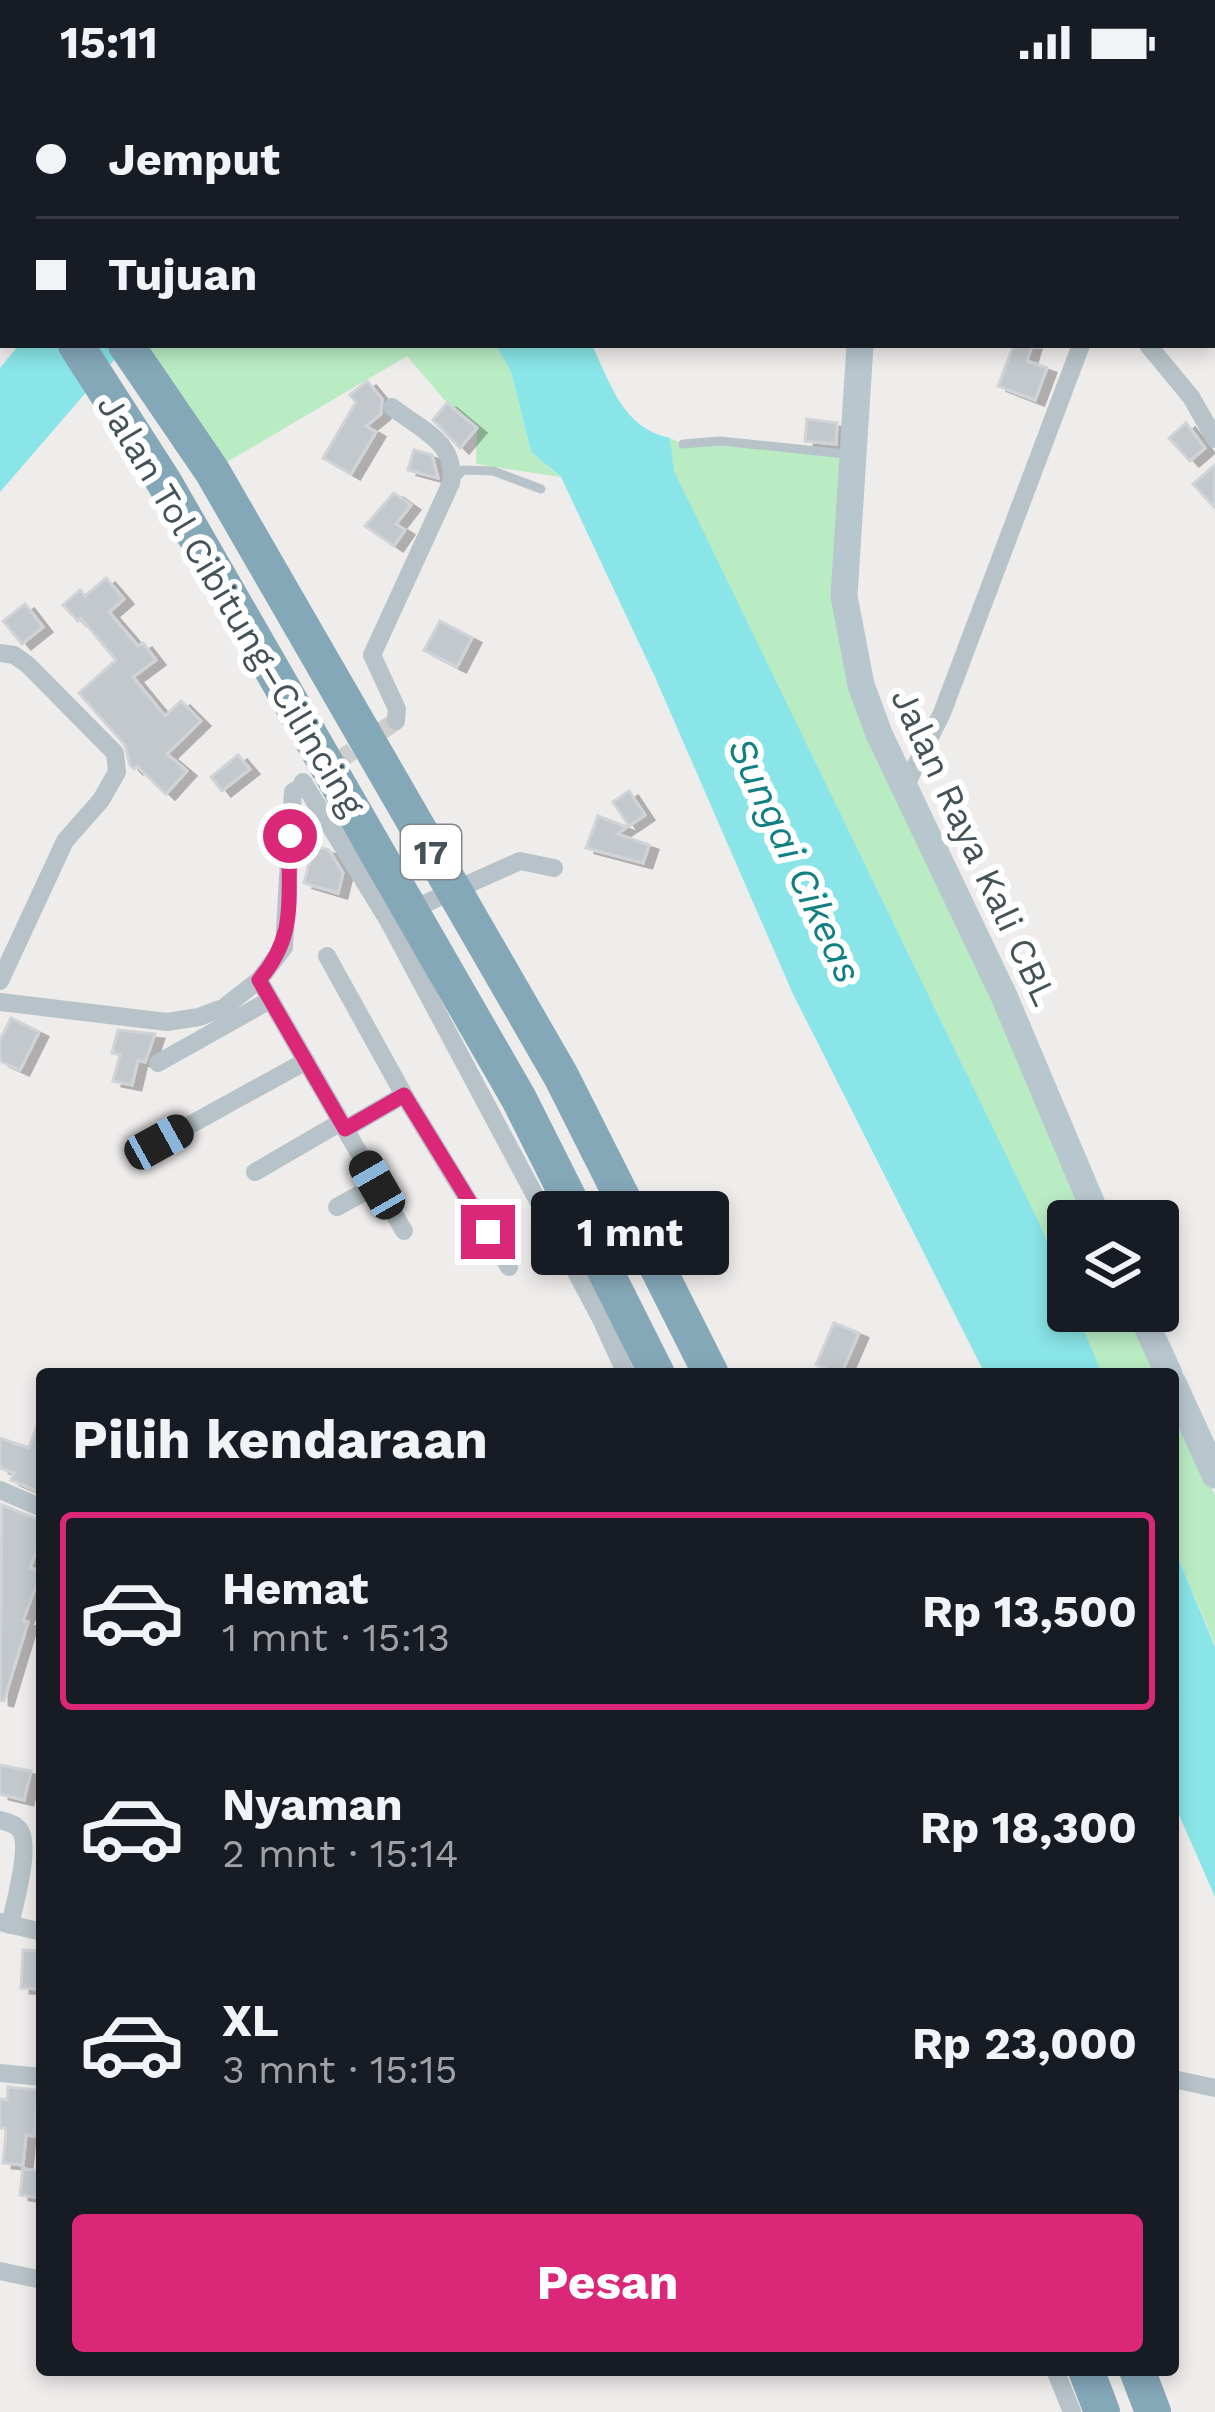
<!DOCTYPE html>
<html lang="id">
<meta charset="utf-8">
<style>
body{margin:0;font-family:"Work Sans",sans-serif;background:#242831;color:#f1f3f6;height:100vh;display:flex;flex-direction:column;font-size:45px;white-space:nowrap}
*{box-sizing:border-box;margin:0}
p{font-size:39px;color:#9ea1a6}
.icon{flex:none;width:66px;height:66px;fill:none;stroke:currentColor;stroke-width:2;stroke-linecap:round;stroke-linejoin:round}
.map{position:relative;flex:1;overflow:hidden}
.panel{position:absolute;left:36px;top:1284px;width:1143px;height:1008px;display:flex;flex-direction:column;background:#171b24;border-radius:12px;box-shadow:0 6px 18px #0003}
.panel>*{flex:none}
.top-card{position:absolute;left:0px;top:0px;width:1215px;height:264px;box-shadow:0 6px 18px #0003;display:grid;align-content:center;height:264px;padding:0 36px;background:#171b24}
.controls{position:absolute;left:1047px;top:1116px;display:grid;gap:24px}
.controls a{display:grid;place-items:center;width:132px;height:132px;border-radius:12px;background:#171b24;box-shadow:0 6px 18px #0003;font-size:60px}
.end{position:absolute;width:54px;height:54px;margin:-27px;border:15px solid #db2777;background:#fff;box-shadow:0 0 0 6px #fff}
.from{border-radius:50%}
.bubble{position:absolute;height:84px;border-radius:12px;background:#171b24;box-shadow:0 6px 18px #0003;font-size:39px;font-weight:700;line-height:84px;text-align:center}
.car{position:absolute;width:36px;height:72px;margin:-36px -18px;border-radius:15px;box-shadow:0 0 9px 3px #0007;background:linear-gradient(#222 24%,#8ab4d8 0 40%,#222 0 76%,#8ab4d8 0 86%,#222 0)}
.top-card b{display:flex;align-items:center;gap:42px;height:114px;font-size:45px}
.top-card b+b{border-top:3px solid #363941}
.top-card i{width:30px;height:30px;background:#f1f3f6}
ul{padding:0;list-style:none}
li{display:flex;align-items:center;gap:36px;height:198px;margin:0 24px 18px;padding:0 12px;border:6px solid transparent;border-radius:12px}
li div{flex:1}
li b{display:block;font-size:45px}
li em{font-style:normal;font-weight:700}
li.on{border-color:#db2777}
li>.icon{width:108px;height:108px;stroke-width:1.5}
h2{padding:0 36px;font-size:54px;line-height:144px}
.button{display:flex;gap:24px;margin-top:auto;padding:24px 36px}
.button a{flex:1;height:138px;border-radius:12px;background:#db2777;color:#fff;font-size:48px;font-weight:700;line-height:138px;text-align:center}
.status{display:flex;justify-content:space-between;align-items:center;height:84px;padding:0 60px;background:#171b24;direction:ltr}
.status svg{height:33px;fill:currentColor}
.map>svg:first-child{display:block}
</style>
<div class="status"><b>15:11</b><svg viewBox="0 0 49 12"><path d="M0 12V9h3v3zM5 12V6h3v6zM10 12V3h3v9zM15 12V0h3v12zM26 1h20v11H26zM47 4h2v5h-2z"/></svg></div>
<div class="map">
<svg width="1215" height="2328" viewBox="0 0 1215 2328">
<defs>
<filter id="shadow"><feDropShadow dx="9" dy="5" stdDeviation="0" flood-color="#0004"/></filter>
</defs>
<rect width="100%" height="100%" fill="#efecec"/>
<g fill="#baecc4">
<path d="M496 261 511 288 531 368 560 393 476 380 477 344 447 319 407 272 212 387 126 262Z"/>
<path d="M670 354 683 360 699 358 852 371 846 451 868 624 1099 1137H1068V1217L962 980 673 387Z"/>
<path d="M1073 1227H1137L1163 1290H1101Z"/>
<path d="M1173 1313 1215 1412V1561L1173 1461Z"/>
</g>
<g fill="#89e5e7">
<path d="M19 261H127L0 408V284Z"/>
<path d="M496 261H592C611 301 623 344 670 354L674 387 1041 1143 1068 1208V1227H1076L1102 1290H985L793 910 655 593 561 393 531 368 511 288Z"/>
<path d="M1173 1461 1215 1563V1813L1173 1717Z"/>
</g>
<g fill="#c3c8cc" stroke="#d0d3d7" stroke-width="3" filter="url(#shadow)">
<path d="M1014 261H1032L1027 277 1047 284 1035 316 998 302Z"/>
<path d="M367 297 382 315 381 330 366 342 376 348 351 390 323 374 356 318 350 311Z"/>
<path d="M447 319 477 344 460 364 433 336Z"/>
<path d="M807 335 837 339 836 360 805 357Z"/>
<path d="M1186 339 1205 364 1190 377 1169 354Z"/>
<path d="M414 366 432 371 438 394 408 386Z"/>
<path d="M1215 381V424L1193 400Z"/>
<path d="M394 409 411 421 396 440 405 446 394 462 365 442Z"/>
<path d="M106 494 124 515 109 528 138 562 143 559 156 576 133 593 165 632 181 617 201 637 167 670 187 687 166 710 137 682 134 685 130 681 125 661 79 609 116 576 81 534 78 537 63 521 80 506 85 512Z"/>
<path d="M25 520 43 543 22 560 3 537Z"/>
<path d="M440 537 472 554 457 583 424 566Z"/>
<path d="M238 671 250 685 222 707 211 693Z"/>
<path d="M629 707 645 731 629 742 613 718Z"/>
<path d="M598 732 627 743 617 750 649 761 643 779 586 764Z"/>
<path d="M314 762 329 766 343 789 338 809 304 799Z"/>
<path d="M11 934 39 948 20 986 0 977V956Z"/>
<path d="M118 946 155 950 145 978 138 976 132 1001 113 997 120 971 112 969Z"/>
<path d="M834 1239 859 1249 841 1290 816 1281Z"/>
<path d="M40 1333H42V1409L11 1396 14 1389 0 1384V1354L29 1364Z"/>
<path d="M2 1421 42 1437V1452L30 1484 41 1488 23 1537 28 1538 4 1617 0 1616Z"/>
<path d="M0 1681 31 1687 24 1716 0 1710Z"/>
<path d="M23 1866 42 1867V1905L21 1904Z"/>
<path d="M8 2003 38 2006 34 2052 26 2051 23 2081 3 2079 6 2049 5 2044H0V2015L7 2016Z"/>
<path d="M23 2085 42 2087V2114L20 2111Z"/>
</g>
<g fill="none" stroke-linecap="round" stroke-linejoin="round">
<path stroke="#cdcdce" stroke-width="18" stroke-dasharray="18 9" stroke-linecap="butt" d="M293 708 396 637"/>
<g stroke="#b7c3c8" stroke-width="9">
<path d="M61 0V3"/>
<path d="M683 360 720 357 846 370"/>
<path d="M453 397 463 386 493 387 541 405"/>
</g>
<g stroke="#b7c3c8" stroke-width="18">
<path d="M1122 3 1124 0"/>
<path d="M1181 3 1182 0"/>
<path d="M1212 32 1215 25"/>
<path d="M1212 137 1215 138"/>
<path d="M1148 261 1191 313 1215 355"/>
<path d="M392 323C421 346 457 358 451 399L372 571 397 625 396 637"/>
<path d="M0 569 14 571 28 581 115 669 117 688 101 716 65 757 0 897"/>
<path d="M303 698 388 836 601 1235 626 1290"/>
<path d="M905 703 942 629 1081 261"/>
<path d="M404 829 520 777 554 784"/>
<path d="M327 872 404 1011 345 1045"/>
<path d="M259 896 404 1147"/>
<path d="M0 918 167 938 199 933 223 924 259 896 284 863 293 708"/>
<path d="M158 979 270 916"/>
<path d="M404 1011 509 1183"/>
<path d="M159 1058 306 977"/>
<path d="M255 1088 341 1038"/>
<path d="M337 1123 377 1101"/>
<path d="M0 1406 42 1424"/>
<path d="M0 1736C6 1738 13 1739 18 1744 33 1757 14 1822 10 1841"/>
<path d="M0 1838 42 1848"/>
<path d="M0 1989 42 1993"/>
<path d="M1173 1995 1215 2004"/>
<path d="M0 2187 42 2196"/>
<path d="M1055 2286 1072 2328"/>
</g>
<g stroke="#b8c6ce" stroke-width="27">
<path d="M887 3V0"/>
<path d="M860 261 844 512 861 601 879 650 1004 912 1099 1137"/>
<path d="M1140 1227 1169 1290"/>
<path d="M1173 1299 1215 1391"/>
</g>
<g stroke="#85a8b9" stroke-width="36">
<path d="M0 63 3 68"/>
<path d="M0 142 3 147"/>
<path d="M76 261 164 398 519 1015 657 1290"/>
<path d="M126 261 212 387 561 992 711 1290"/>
<path d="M1086 2286 1102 2328"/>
<path d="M1137 2286 1153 2328"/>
</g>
</g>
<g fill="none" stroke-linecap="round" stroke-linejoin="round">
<path stroke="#db2777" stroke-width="15" d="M290 752C286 811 300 848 259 896L345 1045 404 1011 488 1148"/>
</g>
<g text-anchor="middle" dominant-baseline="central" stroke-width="12" stroke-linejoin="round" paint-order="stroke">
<rect fill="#fff" stroke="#7d878a" stroke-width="3" x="401" y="741" width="60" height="54" rx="9"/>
<g font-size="33" font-weight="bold" fill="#455358">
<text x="431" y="768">17</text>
</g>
<g font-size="36" fill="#455358" stroke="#fff">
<text transform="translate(231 521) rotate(59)">Jalan Tol Cibitung–Cilincing</text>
<text transform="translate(974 763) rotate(65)">Jalan Raya Kali CBL</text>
</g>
<g font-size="39" font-style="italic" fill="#127f83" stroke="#fff">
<text transform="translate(795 776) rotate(65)">Sungai Cikeas</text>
</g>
</g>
</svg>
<div class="controls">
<a><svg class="icon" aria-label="layers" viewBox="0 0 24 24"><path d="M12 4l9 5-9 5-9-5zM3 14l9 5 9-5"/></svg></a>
</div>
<i class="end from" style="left:290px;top:752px"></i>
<i class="end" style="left:488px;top:1148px"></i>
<div class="bubble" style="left:531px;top:1107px;width:198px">1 mnt</div>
<i class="car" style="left:159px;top:1058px;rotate:61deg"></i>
<i class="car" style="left:377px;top:1101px;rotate:330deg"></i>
<div class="top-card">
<b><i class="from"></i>Jemput</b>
<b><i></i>Tujuan</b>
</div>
<section class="panel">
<h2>Pilih kendaraan</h2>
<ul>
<li class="on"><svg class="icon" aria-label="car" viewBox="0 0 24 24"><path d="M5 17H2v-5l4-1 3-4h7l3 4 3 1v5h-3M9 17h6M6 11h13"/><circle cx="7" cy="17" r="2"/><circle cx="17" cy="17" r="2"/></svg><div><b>Hemat</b><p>1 mnt · 15:13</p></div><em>Rp 13,500</em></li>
<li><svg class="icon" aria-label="car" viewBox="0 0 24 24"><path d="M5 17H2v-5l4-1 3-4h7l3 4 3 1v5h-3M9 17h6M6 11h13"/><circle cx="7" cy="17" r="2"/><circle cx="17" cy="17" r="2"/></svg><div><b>Nyaman</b><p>2 mnt · 15:14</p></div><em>Rp 18,300</em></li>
<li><svg class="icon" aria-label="car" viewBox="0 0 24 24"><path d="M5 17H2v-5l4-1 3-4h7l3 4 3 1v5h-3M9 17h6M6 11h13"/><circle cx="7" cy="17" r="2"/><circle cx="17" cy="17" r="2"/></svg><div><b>XL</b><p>3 mnt · 15:15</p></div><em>Rp 23,000</em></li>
</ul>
<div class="button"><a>Pesan</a></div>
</section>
</div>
